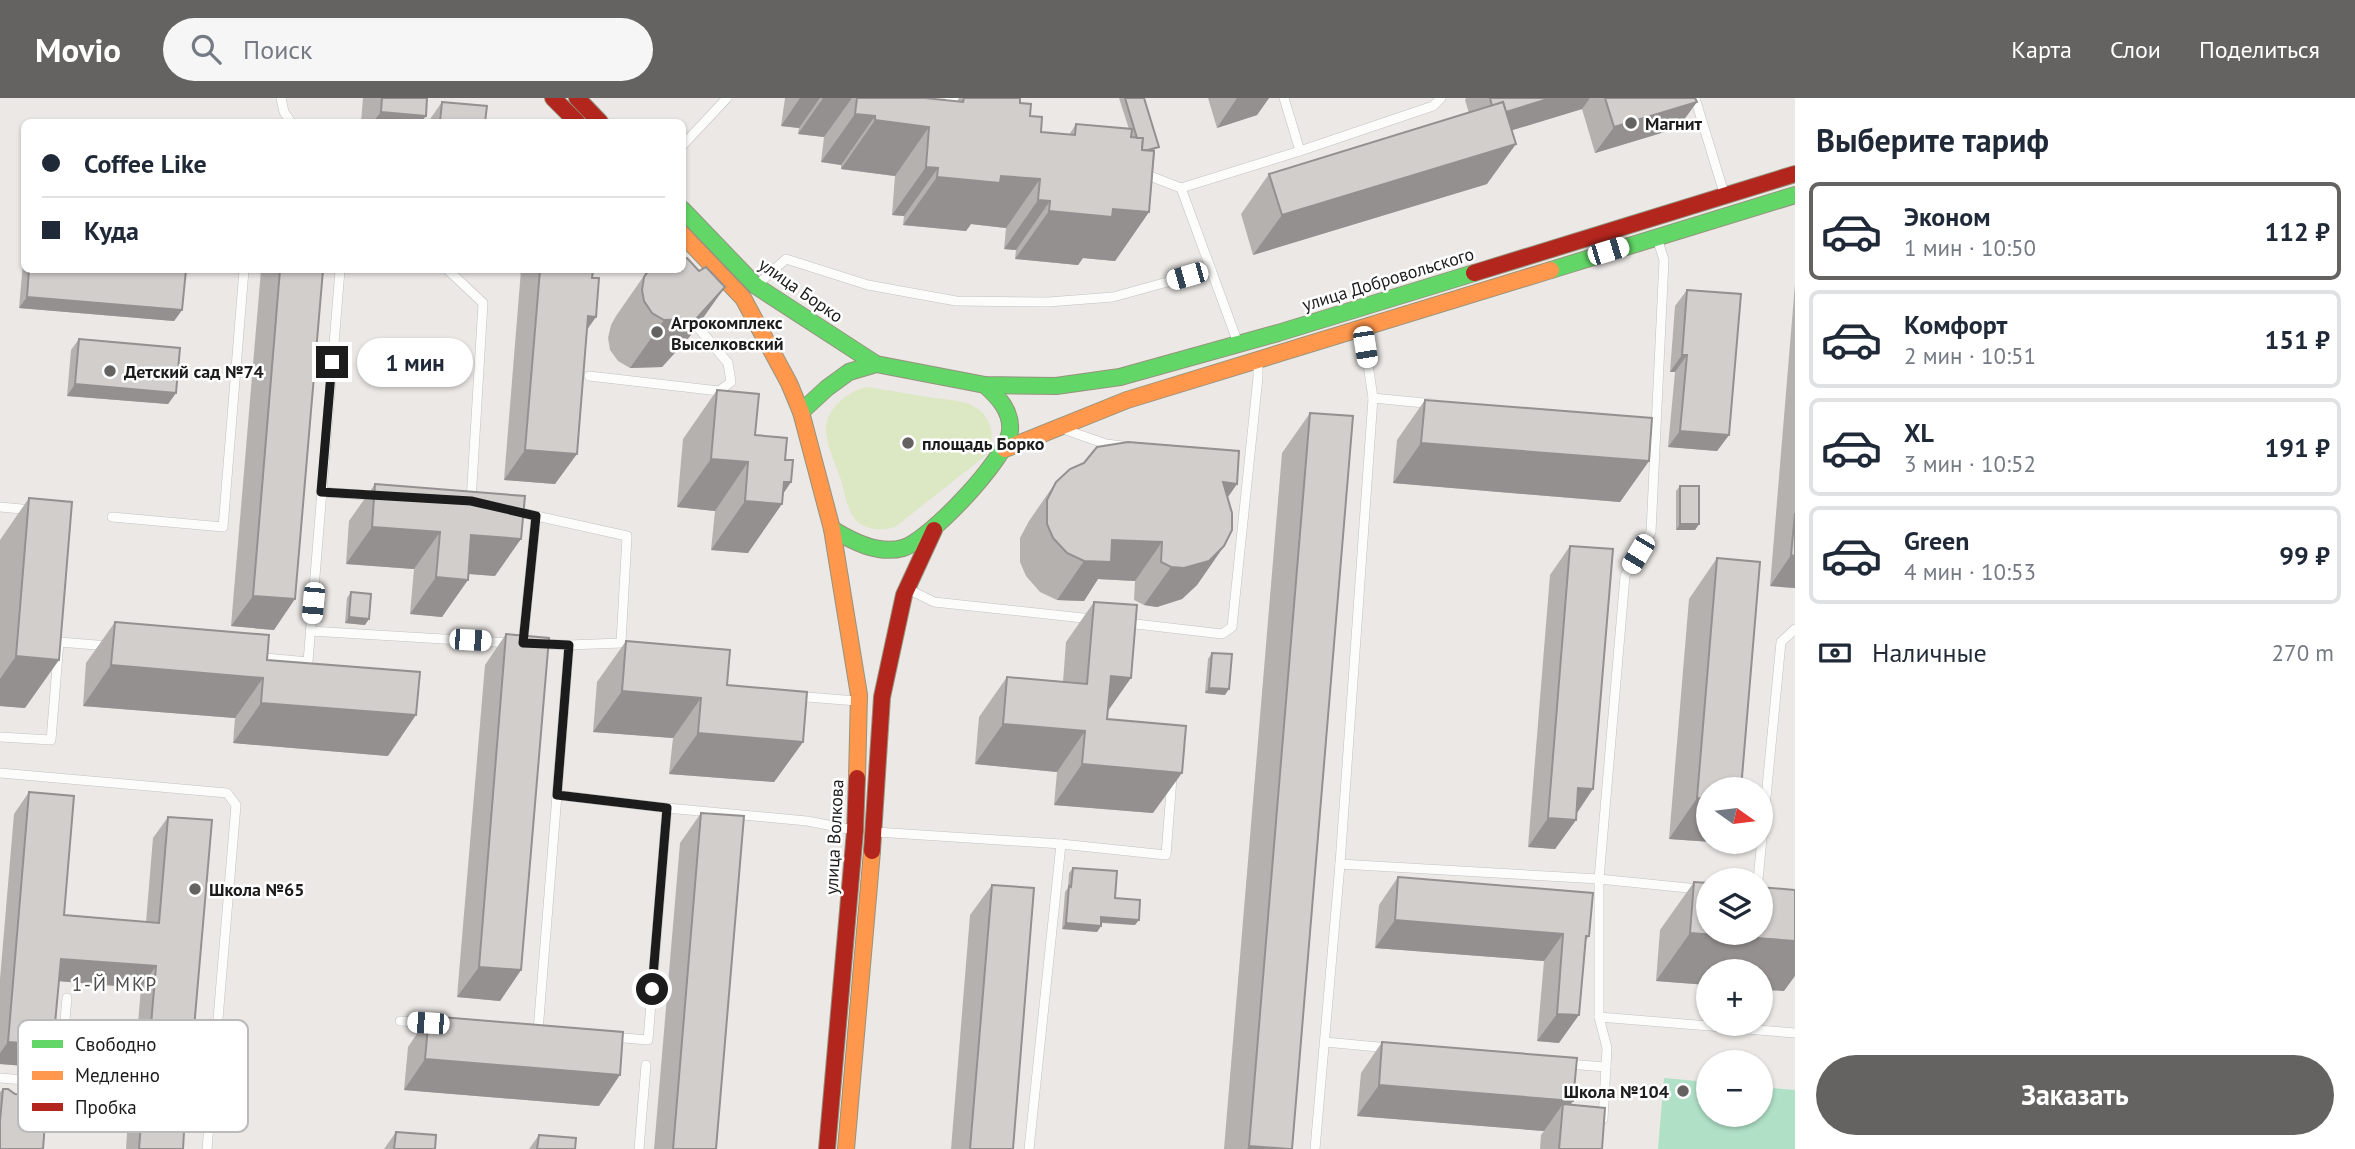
<!DOCTYPE html>
<html lang="ru">
<meta charset="utf-8">
<style>
body{margin:0;font-family:"PT Sans",sans-serif;background:#f6f6f7;color:#1f2937;height:100vh;display:flex;flex-direction:column;font-size:26px;white-space:nowrap}
*{box-sizing:border-box;margin:0}
p{font-size:23px;color:#747a83}
.icon{flex:none;width:38px;height:38px;fill:none;stroke:currentColor;stroke-width:2;stroke-linecap:round;stroke-linejoin:round}
.map{position:relative;flex:1;overflow:hidden}
.panel{display:flex;flex-direction:column;background:#fff;width:560px}
.panel>*{flex:none}
.top-card{position:absolute;left:21px;top:21px;width:665px;height:154px;border-radius:10px;box-shadow:0 2px 5px #0004;display:grid;align-content:center;height:154px;padding:0 21px;background:#fff}
.needle{width:46px;rotate:104deg}
.controls{position:absolute;left:1696px;top:679px;display:grid;gap:14px}
.controls a{display:grid;place-items:center;width:77px;height:77px;border-radius:50%;background:#fff;box-shadow:0 2px 5px #0004;font-size:35px}
.end{position:absolute;width:32px;height:32px;margin:-16px;border:9px solid #1c1c1c;background:#fff;box-shadow:0 0 0 4px #fff}
.from{border-radius:50%}
.bubble{position:absolute;height:49px;border-radius:24px;background:#fff;box-shadow:0 2px 5px #0004;font-size:23px;font-weight:600;line-height:49px;text-align:center}
.car{position:absolute;width:21px;height:42px;margin:-21px -10px;border-radius:9px;box-shadow:0 0 5px 2px #0007;background:linear-gradient(#fff 24%,#345 0 40%,#fff 0 76%,#345 0 86%,#fff 0)}
.top-card b{display:flex;align-items:center;gap:24px;height:66px;font-size:26px}
.top-card b+b{border-top:2px solid #e0e1e3}
.top-card i{width:18px;height:18px;background:#1f2937}
ul{padding:0;list-style:none}
li{display:flex;align-items:center;gap:21px;height:98px;margin:0 14px 10px;padding:0 7px;border:4px solid #e0e1e3;border-radius:10px}
li div{flex:1}
li b{display:block;font-size:26px}
li em{font-style:normal;font-weight:600}
li.selected{border-color:#646362}
li>.icon{width:63px;height:63px;stroke-width:1.5}
h2{padding:0 21px;font-size:32px;line-height:84px}
.pay{display:flex;align-items:center;gap:18px;height:77px;padding:0 21px;font-size:26px}
.pay p{margin-inline-start:auto}
.action{display:flex;gap:14px;margin-top:auto;padding:14px 21px}
.action a{flex:1;height:80px;border-radius:42px;background:#646362;color:#fff;font-size:28px;font-weight:600;line-height:80px;text-align:center}
header{display:flex;align-items:center;gap:42px;box-sizing:border-box;height:98px;padding:0 35px;background:#646362;color:#fff}
header strong{font-size:33px}
nav{display:flex;gap:38px;margin-inline-start:auto;font-size:24px}
.search{width:490px;height:63px;background:#f6f6f7;display:flex;align-items:center;gap:18px;box-sizing:border-box;padding:0 24px;border-radius:38px;color:#747a83;font-size:26px}
main{display:flex;flex:1;min-height:0}
.map>svg:first-child{display:block}
</style>
<header>
<strong>Movio</strong>
<div class="search"><svg class="icon" aria-label="search" viewBox="0 0 24 24"><circle cx="10" cy="10" r="6"/><path d="M15 15l6 6"/></svg>Поиск</div>
<nav><a>Карта</a><a>Слои</a><a>Поделиться</a></nav>
</header>
<main>
<div class="map">
<svg width="1795" height="1051" viewBox="0 0 1795 1051">
<rect width="100%" height="100%" fill="#ebe8e5"/>
<path fill="#dce8c3" d="M868 289C890 293 912 296 934 300 944 301 956 302 966 305 990 313 999 337 985 358L895 429C883 433 869 432 859 425 848 416 845 398 842 385 837 369 827 350 826 333 825 311 848 292 868 289Z"/>
<path fill="#b0e1c7" d="M1664 980 1708 984V1017H1760L1761 989 1795 992V1051H1658Z"/>
<g fill="none" stroke-linecap="round" stroke-linejoin="round">
<g stroke="#c3c2c1" stroke-width="10">
<g id="lane">
<path d="M281 0 284 14 291 24"/>
<path d="M949 0 966 8"/>
<path d="M1284 0 1300 53"/>
<path d="M1695 0 1724 95"/>
<path d="M682 48 727 0"/>
<path d="M1142 75 1181 90 1300 53 1433 8 1441 0"/>
<path d="M1181 90 1238 245"/>
<path d="M448 172 483 205 471 403"/>
<path d="M757 187 786 161 868 187 956 203 1048 204 1113 199 1211 172"/>
<path d="M589 278 719 293 731 284 728 265 691 221"/>
<path d="M1373 300 1434 306"/>
<path d="M1066 332 1106 346 1123 348"/>
<path d="M321 394 379 398"/>
<path d="M0 409 32 412"/>
<path d="M514 413 627 438 621 545 569 547 557 697"/>
<path d="M112 419 223 429 244 172"/>
<path d="M910 492 934 504 1092 521"/>
<path d="M1127 525 1222 536 1232 529 1258 279V264"/>
<path d="M310 533 511 545"/>
<path d="M523 545 536 418"/>
<path d="M539 546 569 547"/>
<path d="M255 559 308 564 340 172"/>
<path d="M794 598 857 603"/>
<path d="M0 639 51 642 59 544 109 548"/>
<path d="M0 675 227 695 236 707 207 1051"/>
<path d="M876 734 1061 746 1029 1051"/>
<path d="M1061 746 1166 757 1172 680"/>
<path d="M1340 766 1599 781 1708 792"/>
<path d="M1758 782 1781 544 1795 531"/>
<path d="M1599 919 1795 935"/>
<path d="M400 923 437 925"/>
<path d="M538 933 557 697 667 710 807 723 854 732"/>
<path d="M612 939 648 942 667 710"/>
<path d="M1325 944 1389 950"/>
<path d="M1567 966 1606 969"/>
<path d="M0 980 49 984 60 976 67 900"/>
<path d="M37 1014 145 1023"/>
<path d="M1603 1021 1607 950 1599 919V781L1625 478 1651 434 1664 162 1657 140"/>
<path d="M173 1025 209 1028"/>
<path d="M639 1051 646 967"/>
<path d="M1315 1051 1340 766 1373 300 1363 232"/>
</g>
</g>
<g stroke="#95937e" stroke-width="18">
<g id="fast">
<path d="M682 111 756 188 876 266"/>
<path d="M1551 172 1795 97"/>
<path d="M801 314 827 290 849 274 876 266 985 287 1056 288 1120 279 1278 235 1474 175"/>
<path d="M832 431C852 443 878 457 903 450 930 442 1007 360 1010 333 1012 313 998 299 985 287"/>
</g>
</g>
<g stroke="#95937e" stroke-width="18">
<g id="slow">
<path d="M682 136 743 200 789 285 801 314 832 431 859 597 857 680"/>
<path d="M1005 351 1127 302 1551 172"/>
<path d="M846 1051 872 753"/>
</g>
</g>
<g stroke="#95937e" stroke-width="18">
<g id="jam">
<path d="M553 0 577 24"/>
<path d="M577 0 600 24"/>
<path d="M1474 175 1795 76"/>
<path d="M872 753 882 599 904 497 934 432"/>
<path d="M827 1051 855 733 857 680"/>
</g>
</g>
<use href="#lane" stroke="#fcfcfb" stroke-width="9"/>
<use href="#fast" stroke="#63d668" stroke-width="16"/>
<use href="#slow" stroke="#ff974d" stroke-width="16"/>
<use href="#jam" stroke="#b3261e" stroke-width="16"/>
</g>
<g fill="#b5b1af">
<path d="M363 0H427L426 18 421 24H361Z"/>
<path d="M785 0H925L957 3 959 0H1020V5L1030 18 1041 34 1069 37 1076 26 1129 31 1119 0H1144L1155 54 1149 114 1115 163 1083 160 1078 167 1015 161 1016 152 1004 151 1006 130 971 126 966 133 903 127 904 118 892 117 895 78 841 71V67L821 64 824 39 798 36 799 30 781 28Z"/>
<path d="M1208 0H1269L1257 17 1217 30Z"/>
<path d="M1466 0H1695L1678 30 1595 55 1582 11 1512 32 1487 86 1253 157 1241 116 1269 76 1469 15 1465 2Z"/>
<path d="M442 4 485 24H428Z"/>
<path d="M24 163V172H186L182 212 174 223 19 210 23 165Z"/>
<path d="M261 172H323L274 532 231 528Z"/>
<path d="M514 172H593L587 232 555 386 504 382 521 172Z"/>
<path d="M648 172 691 237 662 269 630 270 618 263 610 252 608 240 611 227 616 218Z"/>
<path d="M1795 186V490L1770 488Z"/>
<path d="M1687 192 1729 337 1717 353 1668 349 1675 274H1670L1675 208Z"/>
<path d="M79 241 176 295 168 306 67 298 71 252Z"/>
<path d="M717 292 755 337 785 362 791 384 783 396 748 455 711 452 715 413 677 409 683 341Z"/>
<path d="M1425 302 1649 363 1620 404 1393 385 1397 342Z"/>
<path d="M1310 315 1292 1051H1224L1282 355Z"/>
<path d="M1056 384 1237 386 1228 399 1224 448 1197 487 1182 501 1157 509 1144 507 1134 502 1135 483 1098 481 1084 503 1057 502 1040 494 1026 478 1020 464V440L1029 423Z"/>
<path d="M375 386 495 478 468 476 442 519 410 516 414 471 346 466 349 423Z"/>
<path d="M1680 388 1699 426 1695 432H1676V393Z"/>
<path d="M29 400 25 610 0 608V442Z"/>
<path d="M1570 448 1576 722 1555 751 1528 749 1550 477Z"/>
<path d="M1717 460 1708 744H1712L1669 741 1689 501Z"/>
<path d="M351 494 365 527 345 525 347 500Z"/>
<path d="M1094 504 1107 621 1153 715 1054 707 1057 674 975 666 979 619 1007 579 1063 584 1066 544Z"/>
<path d="M115 524 267 562 388 658 233 645 235 620 83 608 86 565Z"/>
<path d="M506 536 521 872 500 903 457 899 485 567Z"/>
<path d="M626 543 727 587 803 644 774 684 669 676 673 640 593 634 597 584Z"/>
<path d="M1212 555 1225 597 1205 595 1208 561Z"/>
<path d="M29 694 64 817 146 824 153 740 168 719 176 987 133 983 141 890 59 883 38 969 0 966V881L14 716Z"/>
<path d="M701 715 716 1051H654L680 745Z"/>
<path d="M1073 770 1115 800 1135 827 1101 825V828L1097 834 1062 831 1065 794 1068 790 1069 775Z"/>
<path d="M1398 779 1589 838 1585 844 1559 945 1537 943 1544 863 1375 850 1379 807Z"/>
<path d="M1694 784 1784 893 1708 873V887L1656 883 1660 832Z"/>
<path d="M992 787 1013 1051H951L970 817Z"/>
<path d="M429 918 599 1008 404 992 408 949Z"/>
<path d="M1382 944 1573 1003 1570 1007 1602 1051H1540L1541 1037 1544 1033 1357 1018 1361 975Z"/>
<path d="M3 991 0 1051V994Z"/>
<path d="M142 1013 183 1051H126L127 1035Z"/>
<path d="M396 1034 435 1051H384Z"/>
<path d="M539 1037 575 1051H529Z"/>
</g>
<g fill="#93908f">
<path d="M800 0H820L799 30 781 28Z"/>
<path d="M823 0H852L824 39 798 36Z"/>
<path d="M1237 0H1269L1257 17 1217 30Z"/>
<path d="M1551 0H1590L1582 11 1477 43 1495 17Z"/>
<path d="M1697 4 1678 30 1595 55 1614 29Z"/>
<path d="M381 14 426 18 421 24H373Z"/>
<path d="M855 16 875 18 841 67 821 64Z"/>
<path d="M875 22 929 29 895 78 841 71Z"/>
<path d="M1516 46 1487 86 1253 157 1282 117Z"/>
<path d="M926 69 938 70 904 118 892 117Z"/>
<path d="M1001 78 1040 81 1006 130 971 126 966 133 903 127 937 79Z"/>
<path d="M1038 102 1050 103 1016 152 1004 151Z"/>
<path d="M1113 111 1149 114 1115 163 1083 160 1078 167 1015 161 1049 113Z"/>
<path d="M725 189 691 237 662 269 630 270 664 222Z"/>
<path d="M27 199 182 212 174 223 19 210Z"/>
<path d="M588 218 596 219 575 249Z"/>
<path d="M1682 257H1687L1675 274H1670Z"/>
<path d="M75 286 176 295 168 306 67 298Z"/>
<path d="M1680 333 1729 337 1717 353 1668 349Z"/>
<path d="M1421 345 1649 363 1620 404 1393 385Z"/>
<path d="M525 352 577 356 555 386 504 382Z"/>
<path d="M711 361 748 364 715 413 677 409Z"/>
<path d="M784 384H791L776 406H782L748 455 711 452 745 403Z"/>
<path d="M1223 384 1237 386 1210 424Z"/>
<path d="M1680 426H1699L1695 432H1676Z"/>
<path d="M372 429 440 434 414 471 346 466Z"/>
<path d="M471 437 521 441 495 478 445 474Z"/>
<path d="M1112 442 1162 444 1135 483 1098 481 1084 503 1057 502 1084 463Z"/>
<path d="M1224 448 1197 487 1182 501 1157 509 1144 507 1171 469Z"/>
<path d="M1791 457 1795 458V490L1770 488Z"/>
<path d="M436 479 468 482 442 519 410 516Z"/>
<path d="M253 498 295 501 274 532 231 528Z"/>
<path d="M349 519 369 521 365 527 345 525Z"/>
<path d="M16 558 59 562 25 610 0 608V581Z"/>
<path d="M111 567 263 580 235 620 83 608Z"/>
<path d="M1111 578 1131 580 1103 620Z"/>
<path d="M1209 590 1229 591 1225 597 1205 595Z"/>
<path d="M622 593 701 600 673 640 593 634Z"/>
<path d="M261 605 416 617 388 658 233 645Z"/>
<path d="M1003 626 1085 633 1057 674 975 666Z"/>
<path d="M698 635 803 644 774 684 669 676Z"/>
<path d="M1082 666 1182 675 1153 715 1054 707Z"/>
<path d="M1578 690 1593 691 1573 721Z"/>
<path d="M1697 700 1708 701V744H1712L1669 741Z"/>
<path d="M1548 720 1576 722 1555 751 1528 749Z"/>
<path d="M1101 819 1139 822 1135 827 1097 824Z"/>
<path d="M1395 822 1563 836 1544 863 1375 850Z"/>
<path d="M1066 825 1101 828 1097 834 1062 831Z"/>
<path d="M1690 835 1795 843V878L1784 893 1760 892V873H1708V887L1656 883Z"/>
<path d="M61 861 156 868 141 890 45 882Z"/>
<path d="M479 869 521 872 500 903 457 899Z"/>
<path d="M1557 916 1579 917 1559 945 1537 943Z"/>
<path d="M8 944 53 947 38 969 0 966V955Z"/>
<path d="M425 961 620 977 599 1008 404 992Z"/>
<path d="M148 962 191 965 176 987 133 983Z"/>
<path d="M1379 987 1573 1003 1561 1020 1563 1006 1544 1033 1357 1018Z"/>
<path d="M1249 1048 1289 1051H1247Z"/>
</g>
<g fill="#d2cecc" stroke="#93908f" stroke-width="2">
<path d="M382 0H427L426 18 381 14Z"/>
<path d="M857 0H925L963 4 964 0H1020V5L1031 6 1030 18 1042 19 1041 34 1075 37 1076 26 1132 31 1131 39 1143 40 1142 52 1154 53 1149 114 1113 111 1112 119 1049 113 1050 103 1038 102 1040 81 1001 78 1000 85 937 79 938 70 926 69 929 29 875 22V18L855 16Z"/>
<path d="M1125 0H1144L1159 49 1148 52H1142L1143 40H1137Z"/>
<path d="M1490 0H1551L1506 14 1503 4 1492 8Z"/>
<path d="M1605 0H1695L1697 4 1614 29Z"/>
<path d="M442 4 487 8 485 24H440Z"/>
<path d="M1503 4 1516 46 1282 117 1269 76Z"/>
<path d="M687 160 699 173 706 169 725 189 696 221 664 222 652 215 644 203 642 192 644 179 649 172H682V161Z"/>
<path d="M29 172H186L182 212 27 199Z"/>
<path d="M280 172H323L295 501 253 498Z"/>
<path d="M540 172H593L592 180H599L596 219 588 218 577 356 525 352Z"/>
<path d="M1687 192 1741 196 1729 337 1680 333 1687 257H1682Z"/>
<path d="M79 241 180 250 176 295 75 286Z"/>
<path d="M717 292 759 296 755 337 787 340 785 362H793L791 384H784L782 406 745 403 748 364 711 361Z"/>
<path d="M1425 302 1652 320 1649 363 1421 345Z"/>
<path d="M1310 315 1353 318 1292 1051H1289L1249 1048Z"/>
<path d="M1128 344 1239 353 1237 386 1223 384 1232 415V432L1224 448 1209 463 1184 470 1171 469 1161 464 1162 444 1112 442 1111 464 1084 463 1067 455 1053 440 1047 426V402L1056 384 1070 371 1084 365 1097 349Z"/>
<path d="M375 386 525 398 521 441 471 437 468 482 436 479 440 434 372 429Z"/>
<rect x="1680" y="388" width="19" height="38"/>
<path d="M29 400 72 404 59 562 16 558Z"/>
<path d="M1795 415V458L1791 457Z"/>
<path d="M1570 448 1613 451 1593 691 1578 690 1576 722 1548 720Z"/>
<path d="M1717 460 1760 464 1741 691H1708V701L1697 700Z"/>
<path d="M351 494 371 496 369 521 349 519Z"/>
<path d="M1094 504 1137 507 1131 580 1111 578 1107 621 1186 628 1182 675 1082 666 1085 633 1003 626 1007 579 1087 586Z"/>
<path d="M115 524 269 537 267 562 420 574 416 617 261 605 263 580 111 567Z"/>
<path d="M506 536 549 540 521 872 479 869Z"/>
<path d="M626 543 730 552 727 587 807 594 803 644 698 635 701 600 622 593Z"/>
<path d="M1212 555 1232 556 1229 591 1209 590Z"/>
<path d="M29 694 74 698 64 817 159 825 168 719 212 722 191 965 148 962 156 868 61 861 53 947 8 944Z"/>
<path d="M701 715 744 718 716 1051H673Z"/>
<path d="M1073 770 1117 773 1115 800 1140 802 1139 822 1101 819V828L1066 825 1069 788 1071 789Z"/>
<path d="M1398 779 1593 795 1589 838H1586L1579 917 1557 916 1563 836 1395 822Z"/>
<path d="M1694 784 1708 785V835H1760V789L1795 792V843L1690 835Z"/>
<path d="M992 787 1034 790 1013 1051H970Z"/>
<path d="M429 918 623 934 620 977 425 961Z"/>
<path d="M1382 944 1577 960 1573 1003 1379 987Z"/>
<path d="M3 991H8L15 996 47 999 43 1051H0V1023Z"/>
<path d="M1563 1006 1605 1010 1602 1051H1559Z"/>
<path d="M142 1013 185 1017 183 1051H139Z"/>
<path d="M396 1034 436 1037 435 1051H394Z"/>
<path d="M539 1037 576 1040 575 1051H537Z"/>
</g>
<g fill="none" stroke-linecap="round" stroke-linejoin="round">
<path stroke="#1c1c1c" stroke-width="9" d="M332 264 321 394 471 403 536 418 523 545 569 547 557 697 667 710 652 891"/>
</g>
<g fill="#646362" stroke="#fff" stroke-width="2.5">
<circle cx="1631" cy="25" r="7"/>
<circle cx="657" cy="234" r="7"/>
<circle cx="110" cy="273" r="7"/>
<circle cx="908" cy="345" r="7"/>
<circle cx="195" cy="791" r="7"/>
<circle cx="1683" cy="993" r="7"/>
</g>
<g text-anchor="middle" dominant-baseline="central" stroke-width="5" stroke-linejoin="round" paint-order="stroke">
<g font-size="18" font-weight="bold" fill="#1c1c1c" stroke="#fff" text-anchor="start">
<text x="1645" y="25">Магнит</text>
<text x="671" y="224">Агрокомплекс<tspan x="671" dy="21">Выселковский</tspan></text>
<text x="124" y="273">Детский сад №74</text>
<text x="922" y="345">площадь Борко</text>
<text x="209" y="791">Школа №65</text>
<text x="1669" y="993" text-anchor="end">Школа №104</text>
</g>
<g font-size="18" fill="#1c1c1c" stroke="#fff">
<text transform="translate(1388 181) rotate(-17)">улица Добровольского</text>
<text transform="translate(801 192) rotate(35)">улица Борко</text>
<text transform="translate(834 739) rotate(-87)">улица Волкова</text>
</g>
<g font-size="19" letter-spacing="2" fill="#4f4f4f" stroke="#fff">
<text x="115" y="886">1-Й МКР</text>
</g>
</g>
<rect x="18" y="922" width="230" height="112" rx="10" fill="#fff" stroke="#bbb" stroke-width="2"/>
<rect x="32" y="942" width="31" height="8" fill="#63d668"/>
<rect x="32" y="973" width="31" height="9" fill="#ff974d"/>
<rect x="32" y="1005" width="31" height="8" fill="#b3261e"/>
<g font-size="19" fill="#1c1c1c">
<text x="75" y="953">Свободно</text>
<text x="75" y="984">Медленно</text>
<text x="75" y="1016">Пробка</text>
</g>
</svg>
<div class="controls">
<a><svg class="needle" viewBox="-14 -14 28 28"><path d="M0-13l5 13h-10z" fill="#e53935"/><path d="M0 13l5-13h-10z" fill="#747a83"/></svg></a>
<a><svg class="icon" aria-label="layers" viewBox="0 0 24 24"><path d="M12 4l9 5-9 5-9-5zM3 14l9 5 9-5"/></svg></a>
<a>+</a>
<a>−</a>
</div>
<i class="end from" style="left:652px;top:891px"></i>
<i class="end" style="left:332px;top:264px"></i>
<div class="bubble" style="left:357px;top:240px;width:116px">1 мин</div>
<i class="car" style="left:1608px;top:153px;rotate:73deg"></i>
<i class="car" style="left:1187px;top:178px;rotate:254deg"></i>
<i class="car" style="left:1365px;top:249px;rotate:171deg"></i>
<i class="car" style="left:1638px;top:456px;rotate:211deg"></i>
<i class="car" style="left:313px;top:505px;rotate:185deg"></i>
<i class="car" style="left:470px;top:542px;rotate:93deg"></i>
<i class="car" style="left:428px;top:925px;rotate:274deg"></i>
<div class="top-card">
<b><i class="from"></i>Coffee Like</b>
<b><i></i>Куда</b>
</div>
</div>
<section class="panel">
<h2>Выберите тариф</h2>
<ul>
<li class="selected"><svg class="icon" aria-label="car" viewBox="0 0 24 24"><path d="M5 17H2v-5l4-1 3-4h7l3 4 3 1v5h-3M9 17h6M6 11h13"/><circle cx="7" cy="17" r="2"/><circle cx="17" cy="17" r="2"/></svg><div><b>Эконом</b><p>1 мин · 10:50</p></div><em>112 ₽</em></li>
<li><svg class="icon" aria-label="car" viewBox="0 0 24 24"><path d="M5 17H2v-5l4-1 3-4h7l3 4 3 1v5h-3M9 17h6M6 11h13"/><circle cx="7" cy="17" r="2"/><circle cx="17" cy="17" r="2"/></svg><div><b>Комфорт</b><p>2 мин · 10:51</p></div><em>151 ₽</em></li>
<li><svg class="icon" aria-label="car" viewBox="0 0 24 24"><path d="M5 17H2v-5l4-1 3-4h7l3 4 3 1v5h-3M9 17h6M6 11h13"/><circle cx="7" cy="17" r="2"/><circle cx="17" cy="17" r="2"/></svg><div><b>XL</b><p>3 мин · 10:52</p></div><em>191 ₽</em></li>
<li><svg class="icon" aria-label="car" viewBox="0 0 24 24"><path d="M5 17H2v-5l4-1 3-4h7l3 4 3 1v5h-3M9 17h6M6 11h13"/><circle cx="7" cy="17" r="2"/><circle cx="17" cy="17" r="2"/></svg><div><b>Green</b><p>4 мин · 10:53</p></div><em>99 ₽</em></li>
</ul>
<div class="pay"><svg class="icon" aria-label="cash" viewBox="0 0 24 24"><path d="M3 7h18v10H3z"/><circle cx="12" cy="12" r="2"/></svg>Наличные<p>270 m</p></div>
<div class="action"><a>Заказать</a></div>
</section>
</main>
